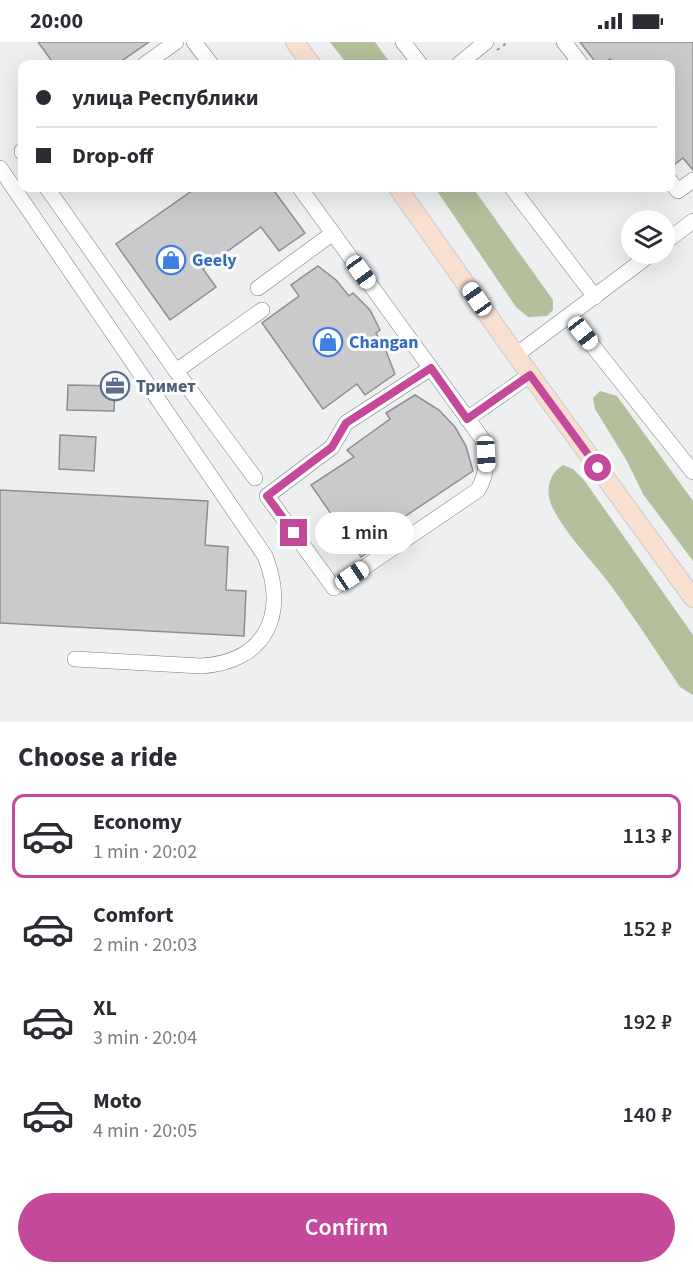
<!DOCTYPE html>
<meta charset="utf-8">
<style>
body{margin:0;font-family:"Source Sans 3",sans-serif;background:#f7f7f7;color:#2b2b33;height:100vh;display:flex;flex-direction:column;font-size:22px;white-space:nowrap}
*{box-sizing:border-box;margin:0}
p{font-size:20px;color:#7c7c81}
.icon{flex:none;width:33px;height:33px;fill:none;stroke:currentColor;stroke-width:2;stroke-linecap:round;stroke-linejoin:round}
.map{position:relative;height:680px;overflow:hidden}
.details{display:flex;flex-direction:column;background:#fff;flex:1}
.details>*{flex:none}
.guide{position:absolute;left:18px;top:18px;width:657px;height:132px;border-radius:12px;box-shadow:0 6px 24px #0002;display:grid;align-content:center;height:132px;padding:0 18px;background:#fff}
.buttons{position:absolute;left:621px;top:168px;display:grid;gap:12px}
.buttons a{display:grid;place-items:center;width:54px;height:54px;border-radius:50%;background:#fff;box-shadow:0 6px 24px #0002;font-size:30px}
.end{position:absolute;width:27px;height:27px;margin:-14px;border:8px solid #c5499b;background:#fff;box-shadow:0 0 0 3px #fff}
.from{border-radius:50%}
.bubble{position:absolute;height:42px;border-radius:21px;background:#fff;box-shadow:0 6px 24px #0002;font-size:20px;font-weight:600;line-height:42px;text-align:center}
.car{position:absolute;width:18px;height:36px;margin:-18px -9px;border-radius:8px;box-shadow:0 0 4px 2px #0007;background:linear-gradient(#fff 24%,#345 0 40%,#fff 0 76%,#345 0 86%,#fff 0)}
.guide b{display:flex;align-items:center;gap:21px;height:57px;font-size:22px}
.guide b+b{border-top:2px solid #e1e1e2}
.guide i{width:15px;height:15px;background:#2b2b33}
ul{padding:0;list-style:none}
li{display:flex;align-items:center;gap:18px;height:84px;margin:0 12px 9px;padding:0 6px;border:3px solid transparent;border-radius:12px}
li div{flex:1}
li b{display:block;font-size:22px}
li em{font-style:normal;font-weight:600}
li.active{border-color:#c5499b}
li>.icon{width:54px;height:54px;stroke-width:1.5}
h2{padding:0 18px;font-size:27px;line-height:72px}
.primary-button{display:flex;gap:12px;margin-top:auto;padding:12px 18px}
.primary-button a{flex:1;height:69px;border-radius:36px;background:#c5499b;color:#fff;font-size:24px;font-weight:600;line-height:69px;text-align:center}
.status{display:flex;justify-content:space-between;align-items:center;height:42px;padding:0 30px;background:#fff;direction:ltr}
.status svg{height:16px;fill:currentColor}
.map>svg:first-child{display:block}
</style>
<div class="status"><b>20:00</b><svg viewBox="0 0 49 12"><path d="M0 12V9h3v3zM5 12V6h3v6zM10 12V3h3v9zM15 12V0h3v12zM26 1h20v11H26zM47 4h2v5h-2z"/></svg></div>
<div class="map">
<svg width="693" height="680" viewBox="0 0 693 680">
<rect width="100%" height="100%" fill="#eeeff1"/>
<g fill="#b4bf9b">
<path d="M330 0H375L391 22H347Z"/>
<path d="M435 146H473L553 258V268L547 274 528 275 516 265Z"/>
<path d="M600 349 617 354 693 459V519L643 452 627 419 595 367 593 356Z"/>
<path d="M563 423 573 427 584 438 693 593V653L680 645C658 612 636 578 612 545 597 524 553 479 549 455 547 441 552 430 563 423Z"/>
</g>
<g fill="#cac9cb" stroke="#8e8e90" stroke-width="1.5">
<path d="M38 0H149L117 22H54Z"/>
<path d="M580 0H693V128L683 116 675 122 670 116V22H614L610 17 603 22H597Z"/>
<path d="M196 146H272L305 191 279 209 261 185 203 227 216 245 170 278 116 202Z"/>
<path d="M318 224 336 238 349 254 353 251 370 268 380 288 376 291 386 309 395 332 365 353 357 342 323 367 262 281 299 254 291 243Z"/>
<path d="M68 343 115 344 114 369 67 368Z"/>
<path d="M415 353 439 368 455 385 466 404 473 429 392 483 396 491 361 515 311 443 354 415 347 408 390 377 386 371Z"/>
<path d="M60 393 96 395 94 429 59 427Z"/>
<path d="M0 448 208 459 205 503 228 505 226 548 246 549 244 594 0 581Z"/>
</g>
<g fill="none" stroke-linecap="round" stroke-linejoin="round">
<g stroke="#7a7b7d" stroke-width="16">
<g id="minor">
<path d="M194 0 211 22"/>
<path d="M403 0 420 22"/>
<path d="M564 0 581 22"/>
<path d="M145 22 176 0"/>
<path d="M459 22 486 0"/>
<path d="M22 109V110"/>
<path d="M0 126 265 514C288 572 266 620 201 624L75 617"/>
<path d="M670 139 678 149 693 138"/>
<path d="M47 146 176 329 255 436"/>
<path d="M300 146 483 398C487 418 488 430 478 448L334 546 267 454 332 405 346 381 431 326"/>
<path d="M512 146 595 255"/>
<path d="M664 201 693 179"/>
<path d="M258 246 333 191"/>
<path d="M569 274 693 430"/>
<path d="M516 313 651 212"/>
<path d="M176 329 262 268"/>
<path d="M467 377 530 333"/>
</g>
</g>
<g stroke="#cbcbcb" stroke-width="20">
<g id="major">
<path d="M295 0 311 22"/>
<path d="M398 146 516 313 693 556"/>
</g>
</g>
<path stroke="#929294" stroke-width="2" stroke-dasharray="3 4.5" stroke-linecap="butt" d="M497 8 508 0"/>
<use href="#minor" stroke="#fff" stroke-width="15"/>
<use href="#major" stroke="#f8dfd0" stroke-width="18"/>
</g>
<g fill="none" stroke-linecap="round" stroke-linejoin="round">
<path stroke="#c5499b" stroke-width="8" d="M294 491 267 454 332 405 346 381 431 326 467 377 530 333 598 426"/>
</g>
<defs>
<g id="shop-ring" transform="scale(1.5)"><circle r="9.5" fill="#fbfcfe" stroke="#3f7fe0" stroke-width="1.5"/><path d="M-5-2.5h2.3a2.7 3.5 0 0 1 5.4 0H5L5.5 6h-11ZM-1.5-2.5h3a1.5 2.3 0 0 0-3 0Z" fill="#3f7fe0"/></g>
<g id="office-ring" transform="scale(1.5)"><circle r="9.5" fill="#fbfcfe" stroke="#5c6f8a" stroke-width="1.5"/><path d="M-6-3h4V-5.5h4V-3h4V5H-6ZM-1-4.5V-3h2v-1.5ZM-6 0V1H6V0Z" fill="#5c6f8a"/></g>
</defs>
<g fill-rule="evenodd">
<use href="#shop-ring" x="171" y="218"/>
<use href="#shop-ring" x="328" y="300"/>
<use href="#office-ring" x="115" y="344"/>
</g>
<g text-anchor="middle" dominant-baseline="central" stroke-width="6" stroke-linejoin="round" paint-order="stroke">
<g font-size="18" font-weight="bold" fill="#366cbe" stroke="#fbfcfe" text-anchor="start">
<text x="192" y="218">Geely</text>
<text x="349" y="300">Changan</text>
</g>
<g font-size="18" font-weight="bold" fill="#4e5e75" stroke="#fbfcfe" text-anchor="start">
<text x="136" y="344">Тримет</text>
</g>
</g>
</svg>
<div class="buttons">
<a><svg class="icon" aria-label="layers" viewBox="0 0 24 24"><path d="M12 4l9 5-9 5-9-5zM3 14l9 5 9-5"/></svg></a>
</div>
<i class="end from" style="left:598px;top:426px"></i>
<i class="end" style="left:294px;top:491px"></i>
<div class="bubble" style="left:315px;top:470px;width:99px">1 min</div>
<i class="car" style="left:361px;top:230px;rotate:144deg"></i>
<i class="car" style="left:477px;top:257px;rotate:325deg"></i>
<i class="car" style="left:583px;top:291px;rotate:142deg"></i>
<i class="car" style="left:486px;top:412px;rotate:177deg"></i>
<i class="car" style="left:352px;top:534px;rotate:56deg"></i>
<div class="guide">
<b><i class="from"></i>улица Республики</b>
<b><i></i>Drop-off</b>
</div>
</div>
<section class="details">
<h2>Choose a ride</h2>
<ul>
<li class="active"><svg class="icon" aria-label="car" viewBox="0 0 24 24"><path d="M5 17H2v-5l4-1 3-4h7l3 4 3 1v5h-3M9 17h6M6 11h13"/><circle cx="7" cy="17" r="2"/><circle cx="17" cy="17" r="2"/></svg><div><b>Economy</b><p>1 min · 20:02</p></div><em>113 ₽</em></li>
<li><svg class="icon" aria-label="car" viewBox="0 0 24 24"><path d="M5 17H2v-5l4-1 3-4h7l3 4 3 1v5h-3M9 17h6M6 11h13"/><circle cx="7" cy="17" r="2"/><circle cx="17" cy="17" r="2"/></svg><div><b>Comfort</b><p>2 min · 20:03</p></div><em>152 ₽</em></li>
<li><svg class="icon" aria-label="car" viewBox="0 0 24 24"><path d="M5 17H2v-5l4-1 3-4h7l3 4 3 1v5h-3M9 17h6M6 11h13"/><circle cx="7" cy="17" r="2"/><circle cx="17" cy="17" r="2"/></svg><div><b>XL</b><p>3 min · 20:04</p></div><em>192 ₽</em></li>
<li><svg class="icon" aria-label="car" viewBox="0 0 24 24"><path d="M5 17H2v-5l4-1 3-4h7l3 4 3 1v5h-3M9 17h6M6 11h13"/><circle cx="7" cy="17" r="2"/><circle cx="17" cy="17" r="2"/></svg><div><b>Moto</b><p>4 min · 20:05</p></div><em>140 ₽</em></li>
</ul>
<div class="primary-button"><a>Confirm</a></div>
</section>
